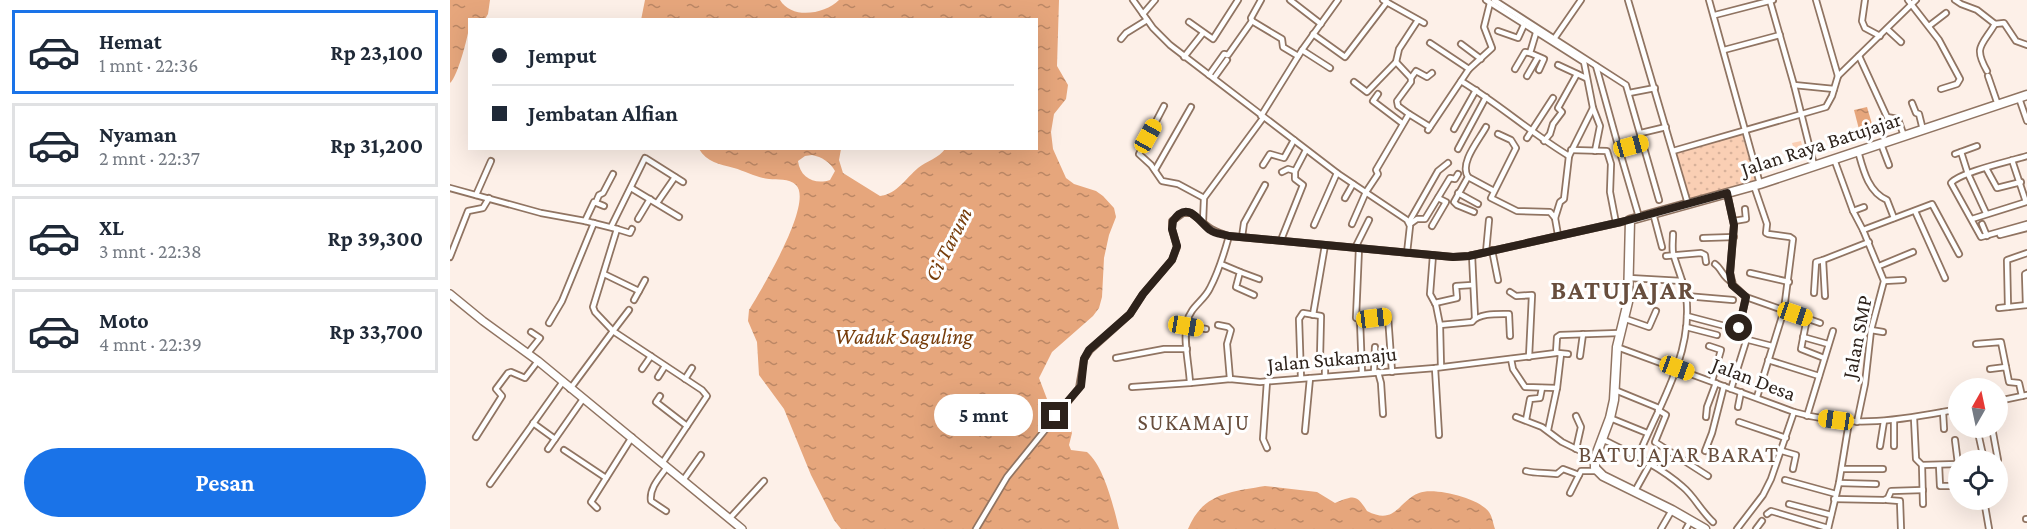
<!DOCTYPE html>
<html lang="id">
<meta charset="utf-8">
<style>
body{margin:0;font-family:"Crimson Pro",serif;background:#f2f2f3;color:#1f2937;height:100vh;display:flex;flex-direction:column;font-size:22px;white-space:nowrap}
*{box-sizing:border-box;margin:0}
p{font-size:20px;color:#747a83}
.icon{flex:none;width:33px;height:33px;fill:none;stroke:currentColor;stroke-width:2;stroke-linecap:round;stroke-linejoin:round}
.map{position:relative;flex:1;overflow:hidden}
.panel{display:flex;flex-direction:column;background:#fff;width:450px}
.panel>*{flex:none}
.top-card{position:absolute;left:18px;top:18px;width:570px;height:132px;border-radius:0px;box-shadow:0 6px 24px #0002;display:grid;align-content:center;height:132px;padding:0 24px;background:#fff}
.needle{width:39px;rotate:9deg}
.controls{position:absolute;left:1498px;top:378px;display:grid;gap:12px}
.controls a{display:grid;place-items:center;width:60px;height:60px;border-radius:50%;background:#fff;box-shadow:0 6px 24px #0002;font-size:30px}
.end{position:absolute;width:27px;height:27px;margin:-14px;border:8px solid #2d221b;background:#fff;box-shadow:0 0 0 3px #fff}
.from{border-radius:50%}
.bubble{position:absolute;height:42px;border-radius:21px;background:#fff;box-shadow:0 6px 24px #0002;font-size:20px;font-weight:700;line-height:42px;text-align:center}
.car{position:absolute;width:18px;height:36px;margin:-18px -9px;border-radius:8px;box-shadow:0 0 4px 2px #0007;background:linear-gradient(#f5c518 24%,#345 0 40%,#f5c518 0 76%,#345 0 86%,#f5c518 0)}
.top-card b{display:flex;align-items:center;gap:21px;height:57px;font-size:22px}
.top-card b+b{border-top:2px solid #e0e1e3}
.top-card i{width:15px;height:15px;background:#1f2937}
ul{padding:10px 0 0;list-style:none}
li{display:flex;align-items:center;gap:18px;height:84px;margin:0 12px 9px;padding:0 12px;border:3px solid #e0e1e3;border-radius:0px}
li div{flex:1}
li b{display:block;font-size:22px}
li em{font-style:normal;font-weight:700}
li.active{border-color:#1a73e8}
li>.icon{width:54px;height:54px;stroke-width:1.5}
.primary-button{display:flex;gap:12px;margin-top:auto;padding:12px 24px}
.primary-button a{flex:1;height:69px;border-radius:36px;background:#1a73e8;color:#fff;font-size:24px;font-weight:700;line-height:69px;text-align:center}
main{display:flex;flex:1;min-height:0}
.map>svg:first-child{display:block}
</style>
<main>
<section class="panel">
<ul>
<li class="active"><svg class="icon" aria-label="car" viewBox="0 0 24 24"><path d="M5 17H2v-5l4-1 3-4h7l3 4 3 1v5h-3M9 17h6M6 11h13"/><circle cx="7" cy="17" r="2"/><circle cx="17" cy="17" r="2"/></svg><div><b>Hemat</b><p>1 mnt · 22:36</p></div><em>Rp 23,100</em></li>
<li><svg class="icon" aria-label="car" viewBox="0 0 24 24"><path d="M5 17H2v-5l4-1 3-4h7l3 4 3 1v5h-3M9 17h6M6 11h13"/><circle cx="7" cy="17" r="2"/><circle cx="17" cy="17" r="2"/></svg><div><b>Nyaman</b><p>2 mnt · 22:37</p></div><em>Rp 31,200</em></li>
<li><svg class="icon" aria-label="car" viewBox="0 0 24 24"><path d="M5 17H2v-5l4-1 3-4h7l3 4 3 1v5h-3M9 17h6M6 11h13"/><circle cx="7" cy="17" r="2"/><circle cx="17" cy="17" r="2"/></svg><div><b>XL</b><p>3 mnt · 22:38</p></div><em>Rp 39,300</em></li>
<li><svg class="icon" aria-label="car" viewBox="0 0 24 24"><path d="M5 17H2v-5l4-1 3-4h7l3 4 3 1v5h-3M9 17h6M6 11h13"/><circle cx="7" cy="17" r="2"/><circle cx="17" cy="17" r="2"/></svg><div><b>Moto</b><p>4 mnt · 22:39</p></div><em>Rp 33,700</em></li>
</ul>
<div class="primary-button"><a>Pesan</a></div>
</section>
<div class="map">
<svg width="1577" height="529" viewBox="0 0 1577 529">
<defs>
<pattern id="grass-dots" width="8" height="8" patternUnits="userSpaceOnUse" patternTransform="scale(1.5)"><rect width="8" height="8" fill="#facfb4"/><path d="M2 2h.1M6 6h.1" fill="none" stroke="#d7b19a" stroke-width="1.8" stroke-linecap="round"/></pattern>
<pattern id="water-ripples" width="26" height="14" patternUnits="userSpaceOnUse" patternTransform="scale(1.5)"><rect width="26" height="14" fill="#e6a67c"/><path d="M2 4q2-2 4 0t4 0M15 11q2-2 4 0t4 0" fill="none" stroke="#bb8765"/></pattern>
</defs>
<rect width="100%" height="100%" fill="#fdf0e8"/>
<path fill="url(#grass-dots)" d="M1292 134 1306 182 1238 200 1225 153Z"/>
<path fill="#facfb4" d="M1351 141 1355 157 1347 159 1342 143Z"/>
<g fill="url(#water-ripples)" fill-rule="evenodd">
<path d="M0 0H40L38 14 35 19 20 20C20 30 8 77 0 83Z"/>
<path d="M195 0H330C342 20 375 14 389 0H609L607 66 618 85 616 99 604 114 601 132 603 149 616 178 624 184 646 191 653 196 664 208 666 217 659 235 654 258 652 297 649 308 643 316 602 352 589 378 597 399 618 424 622 433 619 445 621 450 637 452C654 466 664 508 669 529H391L384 520 361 475 334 409 309 375 307 342 298 321 299 310C311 290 364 203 346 185 339 178 327 180 319 179 307 178 295 171 284 168 269 164 257 162 249 149H391L389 160 393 173 430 196C447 194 456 178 468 168 477 161 489 158 495 149L586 148V20H191ZM362 155C372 157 380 162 385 171L380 180C365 185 350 178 348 161L355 156Z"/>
<path d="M1417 107 1425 134 1411 137 1404 110Z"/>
<path d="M815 486 867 492 885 503C903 496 906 493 917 511 946 526 948 501 969 493 984 487 1029 498 1039 512 1042 516 1043 523 1045 529H738C753 493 780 492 815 486Z"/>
</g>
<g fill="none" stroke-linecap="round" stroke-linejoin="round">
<g stroke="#907462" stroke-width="8">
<g id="street">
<path d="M683 0 703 28 720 45 887 173 957 220 960 226 957 253"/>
<path d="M840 0 871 24"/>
<path d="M933 0 974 23"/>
<path d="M1036 0 1134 62 1143 108 1150 126 1145 151"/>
<path d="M1044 0 1176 85 1209 200"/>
<path d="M1178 0 1238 204"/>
<path d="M1259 0 1310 184"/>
<path d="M1366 0 1388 76"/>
<path d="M1415 0 1412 21 1415 28 1430 36"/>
<path d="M1458 0 1489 40 1510 79 1507 84 1491 89"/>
<path d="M1505 0 1511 4 1527 10 1545 24C1532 46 1523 46 1537 71"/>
<path d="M1320 1 1344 85 1364 165"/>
<path d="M693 14 705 0"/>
<path d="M1265 15 1323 0"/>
<path d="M802 21 832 39 833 47 848 56"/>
<path d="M739 22 763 39 788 0"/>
<path d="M1545 24 1554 23 1566 41 1577 45"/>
<path d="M1479 26 1496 13"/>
<path d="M1437 29 1451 42"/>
<path d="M1048 31 1068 38 1074 25"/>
<path d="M1086 33 1080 53 1094 59 1089 70"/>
<path d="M863 34 895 57 937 2"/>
<path d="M671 39 676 33 697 20"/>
<path d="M1104 39 1131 0"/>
<path d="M980 43 1019 69"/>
<path d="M1011 44 1031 59"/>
<path d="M852 50 880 68"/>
<path d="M1274 50 1330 35"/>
<path d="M1409 56 1437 117 1448 119 1454 136"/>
<path d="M734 57 753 33"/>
<path d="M946 62 961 78"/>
<path d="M1108 65 1136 78"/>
<path d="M1146 66 1169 149 1194 142"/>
<path d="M1065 69 1075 52 1080 53"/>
<path d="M759 75 774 54 778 55 802 21 801 18 811 0"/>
<path d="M1077 76 1088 57"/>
<path d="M1538 76 1548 105"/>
<path d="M764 78 777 60"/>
<path d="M1011 81C1049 104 1081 133 1119 156"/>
<path d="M904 82 917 92 946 62 949 49 968 20"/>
<path d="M1344 85 1384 89"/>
<path d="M1179 93 1205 88"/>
<path d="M928 94 923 101 952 123"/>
<path d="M1569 98 1577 121"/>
<path d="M1462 103 1466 113 1469 114 1473 130"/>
<path d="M714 106 689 154 701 165 712 181 728 184 754 198"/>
<path d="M959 114 980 127"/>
<path d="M811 116 852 50 888 0"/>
<path d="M1004 129 1026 90"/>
<path d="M978 130 1019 69 1042 48 1034 27 1040 3"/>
<path d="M1191 133 1216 127"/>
<path d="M1048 134 1061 140 1066 148 1041 198 1067 211 1100 212 1105 218 1108 235"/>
<path d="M1077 138 1103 98"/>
<path d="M1094 141 1100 134 1103 124 1112 112 1108 108 1127 74"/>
<path d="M1431 144 1439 165"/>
<path d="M1008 149 1036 97"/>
<path d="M1169 149 1189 217"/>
<path d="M1121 150 1157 151 1161 164 1160 192 1166 223"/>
<path d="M1223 151 1376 107 1382 96 1388 76 1466 0"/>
<path d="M1408 151C1413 169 1418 192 1437 200L1444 218"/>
<path d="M1511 152 1518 174 1536 213"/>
<path d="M1505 154 1527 146"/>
<path d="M1577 156C1561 161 1510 172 1501 183L1531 237 1577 224"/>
<path d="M1384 159 1403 211 1413 230 1434 281 1421 330 1415 384 1407 422"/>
<path d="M813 165 820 154 834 158 844 140"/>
<path d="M1536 168 1547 188 1571 182"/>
<path d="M705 170 741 107"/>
<path d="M832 172 838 169 845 171"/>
<path d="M1018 177 1044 191"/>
<path d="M1304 186 1317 224 1316 233 1318 234 1340 237 1343 239 1334 310 1307 397"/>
<path d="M0 188 91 213 135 221 167 229 143 307 145 312 163 331 120 389"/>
<path d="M181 188 229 217"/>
<path d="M1008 193 1028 204"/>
<path d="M1277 193 1284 225 1280 273 1283 285 1296 297 1370 323"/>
<path d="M26 195 41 161"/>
<path d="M895 198 903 184"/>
<path d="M146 202 149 195 153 193 163 174"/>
<path d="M207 203 225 177"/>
<path d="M1403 211 1414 207"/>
<path d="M1465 211 1495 278"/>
<path d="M1024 212 1007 205 1004 202 1018 177C1009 163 1029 140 1036 127"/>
<path d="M1203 213 1212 247"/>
<path d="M1105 218 1110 202 1114 199 1119 156 1143 108"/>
<path d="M188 219 200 199"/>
<path d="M1522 219 1576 202 1562 160"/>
<path d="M135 221 144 202 154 206"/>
<path d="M1284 221 1296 219 1295 209"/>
<path d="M753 222 754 198 813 118"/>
<path d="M959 222 988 171 998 163"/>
<path d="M902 224 916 192 928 174 926 170 959 114 948 106 947 101 961 82V78L966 71 977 77 982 73"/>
<path d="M960 224 967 219H975L1000 178 1005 179 1008 174"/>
<path d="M1532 224 1537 236"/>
<path d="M864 225 887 173"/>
<path d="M982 226 996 202 988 198"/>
<path d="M161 227 195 158 233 182"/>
<path d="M167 229 180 233 182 229"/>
<path d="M1413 230 1482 204 1509 254"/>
<path d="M1550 235 1577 228"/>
<path d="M779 236C774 254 769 271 760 288 754 301 740 307 737 322 733 341 739 364 740 383L780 379 810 382 985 368 1106 353 1107 337 1110 335 1169 333"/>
<path d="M792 237 794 223 815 185"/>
<path d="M1253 238 1284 237"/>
<path d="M831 240 853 185 845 179V171L856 150"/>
<path d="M905 248 919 220"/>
<path d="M909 248 906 318 910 320 912 373"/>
<path d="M1042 250 1048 280"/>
<path d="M1036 252 1039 220"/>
<path d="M983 255 980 294 986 305 990 325 991 367"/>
<path d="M1022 255 1025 318"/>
<path d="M1216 256 1251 253 1255 255 1256 262"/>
<path d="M0 257 18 211 33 208 39 198"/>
<path d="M771 264 790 272 786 287 804 295"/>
<path d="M1265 264C1272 269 1273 278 1282 282"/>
<path d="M1429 266 1463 252"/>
<path d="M790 272 809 279"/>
<path d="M1300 273 1339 282"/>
<path d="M154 274 189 291 184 300"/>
<path d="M1179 278 1232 281"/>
<path d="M1434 281 1453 280"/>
<path d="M189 291 195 280"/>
<path d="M1060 292 1066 296 1082 295 1079 357"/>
<path d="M1364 293 1366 262 1373 260"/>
<path d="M1236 296 1283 300"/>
<path d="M1375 296 1373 260 1419 242"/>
<path d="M1296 297 1287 337 1322 346"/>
<path d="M985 303 1007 298 1006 286 1022 285"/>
<path d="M1576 305 1575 274 1577 273"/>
<path d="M1558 307 1557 260 1577 253"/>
<path d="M1549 308 1577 305"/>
<path d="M179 310 163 331 252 390 257 396 213 462"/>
<path d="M863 315 875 245"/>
<path d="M1237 316 1275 326"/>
<path d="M1173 318 1199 327 1206 311"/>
<path d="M1357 318 1351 349 1374 358"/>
<path d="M910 320 938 316 942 372"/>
<path d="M99 323 112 301 144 223"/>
<path d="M768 325 778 327 781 330 777 344 780 379"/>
<path d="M990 325 1022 322C1029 313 1047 314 1059 314L1060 336"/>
<path d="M737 326 756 329"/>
<path d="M1236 327 1267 335"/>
<path d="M1421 330 1433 332"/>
<path d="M1353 337 1378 344"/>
<path d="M1526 344 1551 342 1556 367"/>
<path d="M1259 346 1271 350 1262 381"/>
<path d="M1167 347 1344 412C1402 429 1452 420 1509 409"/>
<path d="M78 353 90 338 81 332"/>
<path d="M1108 353 1118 354"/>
<path d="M1130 356 1133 334"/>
<path d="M666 358 714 349H737"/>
<path d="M1061 359 1063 369 1075 387 1107 388"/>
<path d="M1318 360 1369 376"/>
<path d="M985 368 989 435"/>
<path d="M192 369 201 356"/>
<path d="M1540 369 1556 367 1559 382 1569 383 1572 396"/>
<path d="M924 372 925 347"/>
<path d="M928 372 931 383 933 414"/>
<path d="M208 377 215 366"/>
<path d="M851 378 849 319 853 313 871 316 870 358 875 361V376"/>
<path d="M235 379 242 368"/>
<path d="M682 387 740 383"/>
<path d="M1281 389 1299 332 1289 328"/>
<path d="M1165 390 1209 408"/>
<path d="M210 396 206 402 237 426"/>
<path d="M1548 401 1577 395"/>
<path d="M1288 407 1291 392"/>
<path d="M1208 410 1216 415 1205 442 1258 476"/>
<path d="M1493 412 1494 429"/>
<path d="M1126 416 1131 427 1126 449"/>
<path d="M1357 416 1383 331"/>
<path d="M1066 417 1092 427 1112 442 1145 458"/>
<path d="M1256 417 1257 407 1266 383"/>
<path d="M1160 418 1197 433"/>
<path d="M1464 418 1466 459 1472 465 1473 504"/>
<path d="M1076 420 1080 399 1090 398 1092 388"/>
<path d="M1444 421V446"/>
<path d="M1289 422 1336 438"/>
<path d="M83 423 105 439"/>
<path d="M1527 428 1533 455"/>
<path d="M1098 430 1107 388 1111 354"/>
<path d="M855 431 860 378"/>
<path d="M1543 433 1548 460"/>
<path d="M26 437 52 396 46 389 58 373 61 372 75 378 88 361"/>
<path d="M1152 439C1180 453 1209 466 1233 487 1244 496 1251 511 1263 522"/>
<path d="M1505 440 1508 464"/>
<path d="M1430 446 1434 421"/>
<path d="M817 448 813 439 817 381"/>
<path d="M98 449 133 399"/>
<path d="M114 450 156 478"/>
<path d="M1255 451 1262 433 1274 386"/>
<path d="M1332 451 1346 455 1343 469"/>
<path d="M1188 457C1207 409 1239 361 1237 307 1237 289 1228 271 1223 253 1222 247 1223 240 1223 234"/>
<path d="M1548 463 1550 473"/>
<path d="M1472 465 1509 464"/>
<path d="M1489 465 1490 486H1509"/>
<path d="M1392 469H1433"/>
<path d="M1076 471C1087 474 1096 472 1107 474L1113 469 1129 475"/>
<path d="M234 479 251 455"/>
<path d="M1335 480 1386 494"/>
<path d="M1389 483 1426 484"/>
<path d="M40 484 112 383"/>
<path d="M1185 491 1200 464"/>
<path d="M1120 493 1131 471H1146"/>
<path d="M1384 499 1434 500 1438 498 1441 491 1473 490"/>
<path d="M1437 500 1450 501 1451 529"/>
<path d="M1534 500 1539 529"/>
<path d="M1339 504 1381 515"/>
<path d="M147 508 141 502 182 437"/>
<path d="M216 511 201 501C199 488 210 477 217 467"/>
<path d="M1317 514 1321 511 1378 528"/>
<path d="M280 518 314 481"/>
<path d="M1576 519H1577"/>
<path d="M526 529 557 477 629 388 634 359 640 350 680 314 693 294 722 260 727 247 722 229V221L733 213H741C758 225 757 230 779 236L1003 257 1019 256 1180 220"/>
<path d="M1211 529 1222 510"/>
<path d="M1236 529 1241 520"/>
<path d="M1287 529 1313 495 1321 479 1344 412"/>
<path d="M1306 529 1312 521"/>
<path d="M1378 529 1389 483 1399 422"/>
</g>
</g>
<g stroke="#907462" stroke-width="10">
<path id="secondary" d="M0 294 33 321 88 361 292 529"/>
</g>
<g stroke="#907462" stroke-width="11">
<path id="highway" d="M1255 529 1222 510 1153 476 1145 468V458L1160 418 1164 400 1167 347 1178 302 1180 220 1310 184 1577 95"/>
</g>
<use href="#street" stroke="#fff" stroke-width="4.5"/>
<use href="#secondary" stroke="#fff" stroke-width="7"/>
<use href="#highway" stroke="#fff" stroke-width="8"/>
</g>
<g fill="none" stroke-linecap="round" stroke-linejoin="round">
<path stroke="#2d221b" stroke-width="8" d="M605 416 631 386 634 359 639 350 680 314 693 294 722 260 727 246 722 229 723 221C738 199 749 222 760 230 765 234 773 234 779 236L1003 257 1019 256 1171 222 1277 193 1284 225 1280 273 1282 285 1296 297 1289 328"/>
</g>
<g text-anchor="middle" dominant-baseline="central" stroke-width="6" stroke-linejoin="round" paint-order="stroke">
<g font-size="21" fill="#2d221b" stroke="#fff">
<text transform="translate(1371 144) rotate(-18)">Jalan Raya Batujajar</text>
<text transform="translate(1407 337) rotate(-79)">Jalan SMP</text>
<text transform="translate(882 359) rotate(-5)">Jalan Sukamaju</text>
<text transform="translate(1304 379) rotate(21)">Jalan Desa</text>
</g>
<g font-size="22" font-style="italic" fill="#763c0a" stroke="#fff">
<text transform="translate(498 244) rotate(-63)">Ci Tarum</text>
<text x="454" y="336">Waduk Saguling</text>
</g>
<g font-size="22" letter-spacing="1.5" fill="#684e3d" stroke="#fff">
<text x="744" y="422">SUKAMAJU</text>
</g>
<g font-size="24" letter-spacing="1.5" fill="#684e3d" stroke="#fff">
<text x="1229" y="453">BATUJAJAR BARAT</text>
</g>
<g font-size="27" font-weight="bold" letter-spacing="1.5" fill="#684e3d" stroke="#fff">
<text x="1173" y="290">BATUJAJAR</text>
</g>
</g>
</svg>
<div class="controls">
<a><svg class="needle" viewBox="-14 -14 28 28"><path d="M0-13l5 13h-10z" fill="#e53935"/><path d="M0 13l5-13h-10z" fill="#747a83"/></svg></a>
<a><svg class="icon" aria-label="locate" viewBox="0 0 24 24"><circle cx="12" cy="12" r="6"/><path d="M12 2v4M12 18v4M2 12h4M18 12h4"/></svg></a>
</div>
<i class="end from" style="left:1289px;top:328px"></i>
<i class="end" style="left:605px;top:416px"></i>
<div class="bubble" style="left:484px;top:394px;width:99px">5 mnt</div>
<i class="car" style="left:698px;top:136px;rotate:29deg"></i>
<i class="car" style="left:1181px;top:146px;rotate:75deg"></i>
<i class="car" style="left:1345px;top:314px;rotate:109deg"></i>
<i class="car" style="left:924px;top:318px;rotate:83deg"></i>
<i class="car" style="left:736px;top:326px;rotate:99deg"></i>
<i class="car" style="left:1227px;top:368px;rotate:110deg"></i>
<i class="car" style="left:1386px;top:420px;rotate:278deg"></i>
<div class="top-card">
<b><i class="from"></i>Jemput</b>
<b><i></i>Jembatan Alfian</b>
</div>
</div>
</main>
